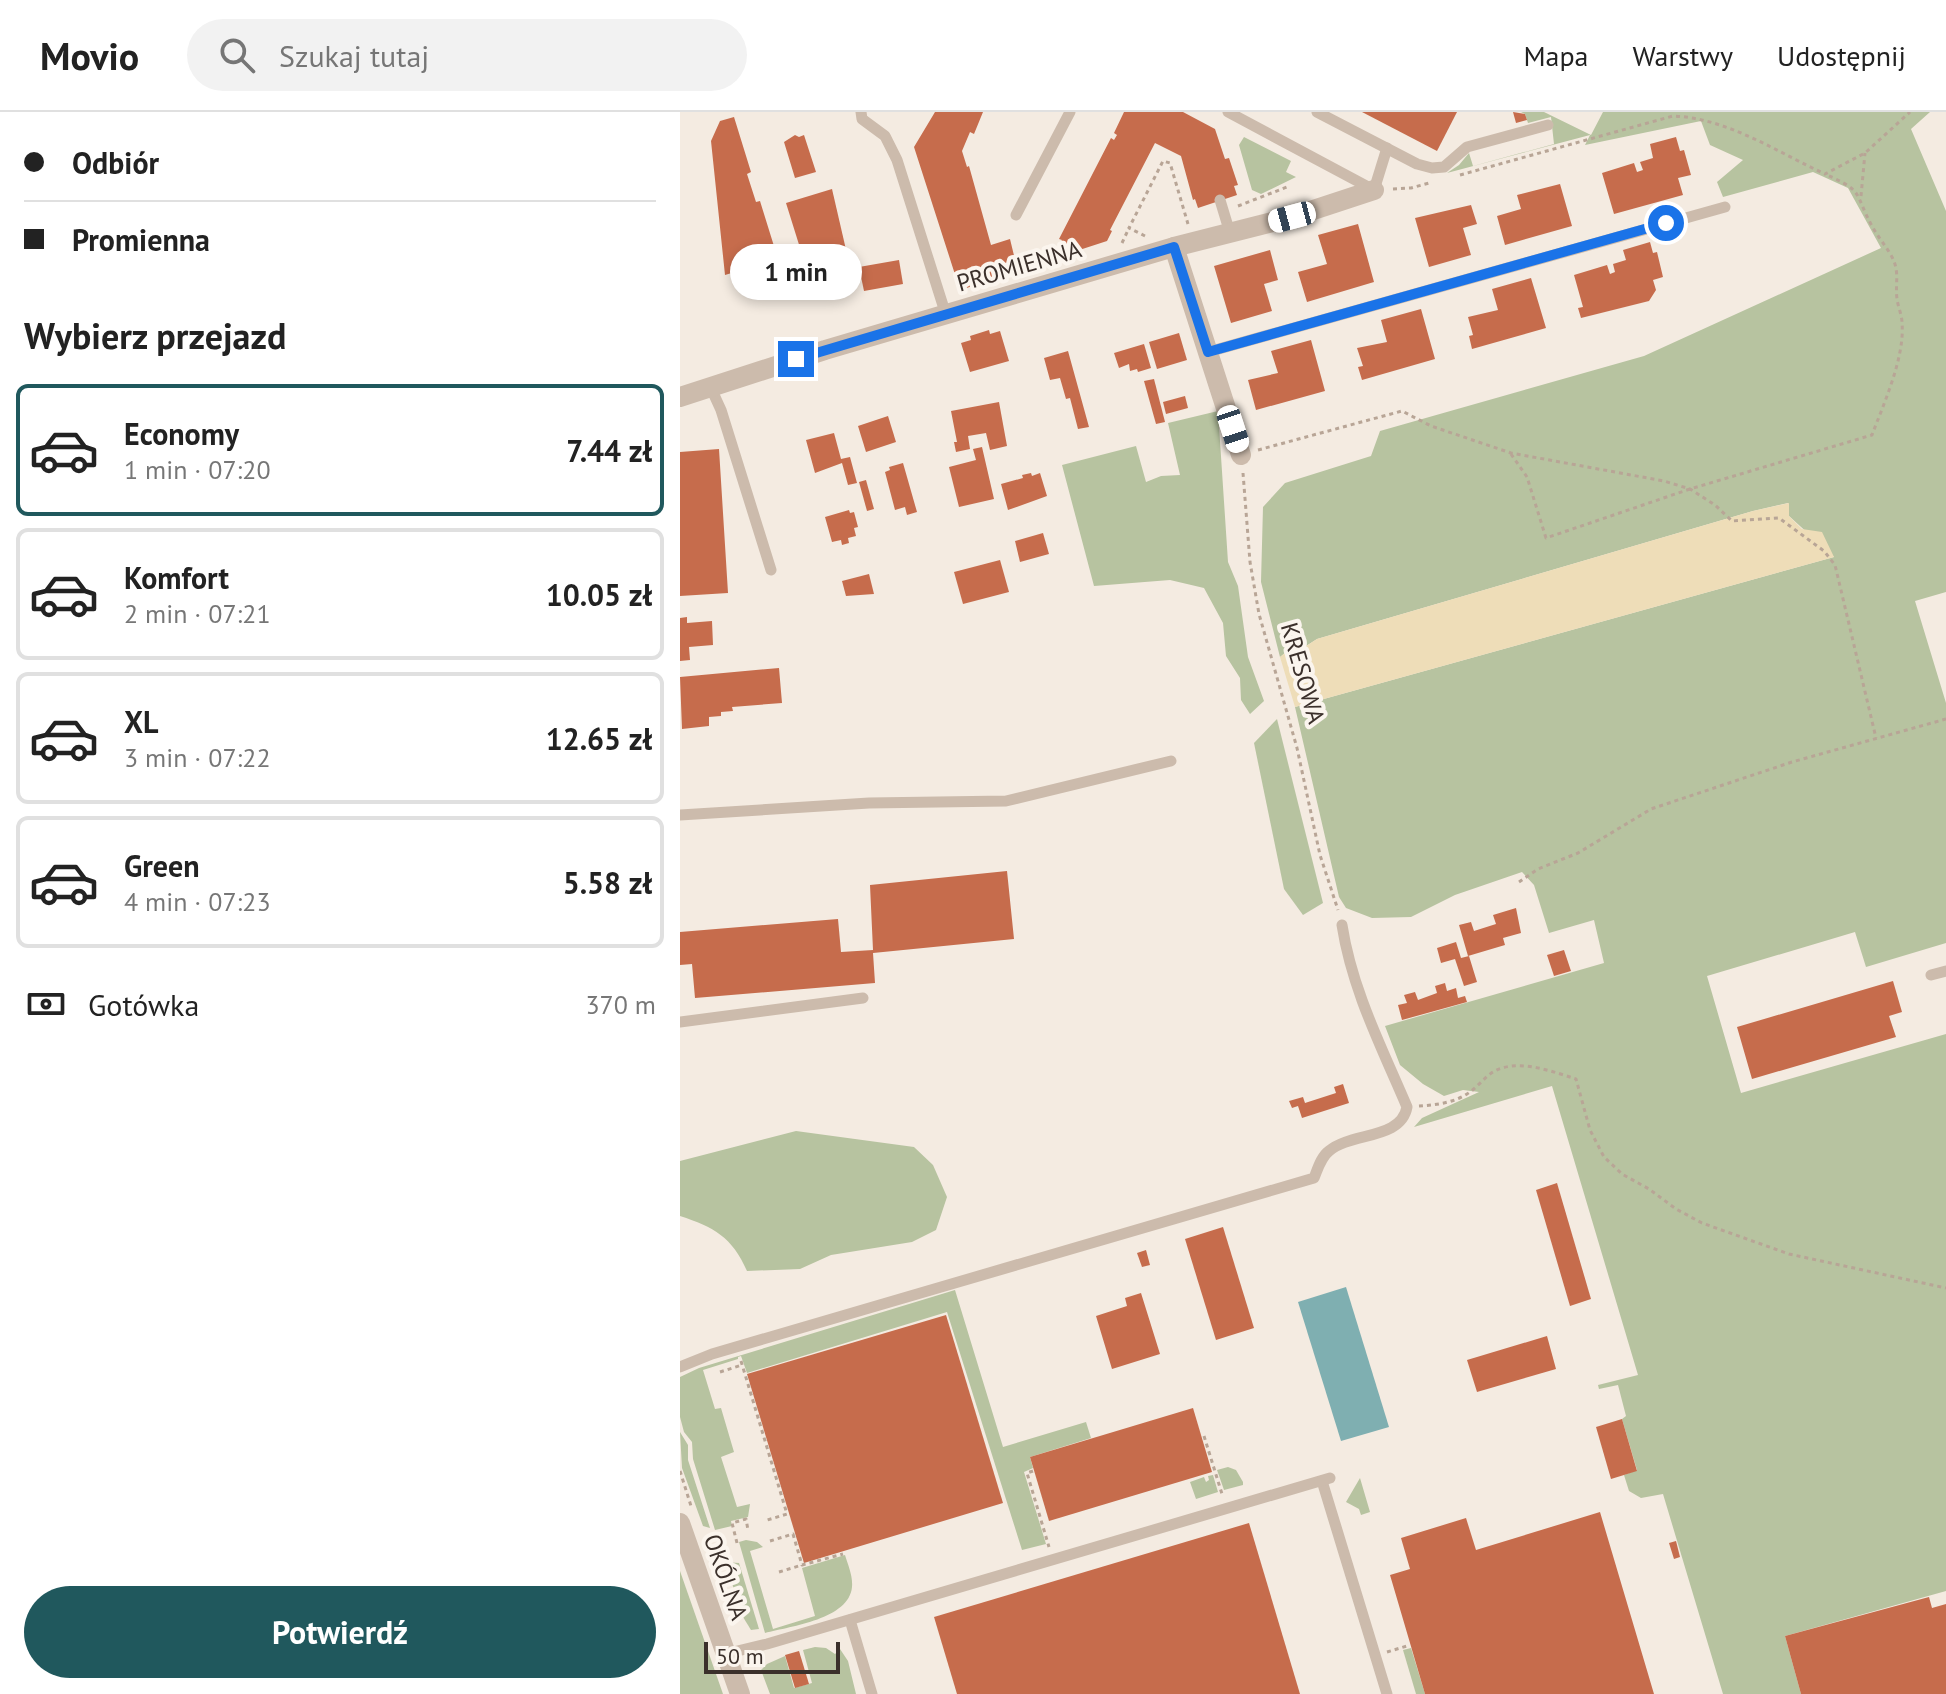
<!DOCTYPE html>
<html lang="pl">
<meta charset="utf-8">
<style>
body{margin:0;font-family:"PT Sans",sans-serif;background:#f2f2f2;color:#222;height:100vh;display:flex;flex-direction:column;font-size:30px;white-space:nowrap}
*{box-sizing:border-box;margin:0}
p{font-size:26px;color:#767676}
.icon{flex:none;width:44px;height:44px;fill:none;stroke:currentColor;stroke-width:2;stroke-linecap:round;stroke-linejoin:round}
.map{position:relative;flex:1;overflow:hidden}
.drawer{display:flex;flex-direction:column;background:#fff;width:680px}
.drawer>*{flex:none}
.guide{display:grid;align-content:center;height:176px;padding:0 24px;background:#fff}
.scale{position:absolute;left:24px;bottom:20px;width:136px;box-sizing:border-box;padding-left:8px;border:4px solid #3b302b;border-top:0;font-size:22px;line-height:28px;white-space:nowrap;color:#3b302b;-webkit-text-stroke:6px #fbf5ee;paint-order:stroke}
.end{position:absolute;width:36px;height:36px;margin:-18px;border:10px solid #1a73e8;background:#fff;box-shadow:0 0 0 4px #fff}
.from{border-radius:50%}
.bubble{position:absolute;height:56px;border-radius:28px;background:#fff;box-shadow:0 4px 12px #0003;font-size:26px;font-weight:800;line-height:56px;text-align:center}
.car{position:absolute;width:24px;height:48px;margin:-24px -12px;border-radius:10px;box-shadow:0 0 6px 2px #0007;background:linear-gradient(#fff 24%,#345 0 40%,#fff 0 76%,#345 0 86%,#fff 0)}
.guide b{display:flex;align-items:center;gap:28px;height:76px;font-size:30px}
.guide b+b{border-top:2px solid #e0e0e0}
.guide i{width:20px;height:20px;background:#222}
ul{padding:0;list-style:none}
li{display:flex;align-items:center;gap:24px;height:132px;margin:0 16px 12px;padding:0 8px;border:4px solid #e0e0e0;border-radius:12px}
li div{flex:1}
li b{display:block;font-size:30px}
li em{font-style:normal;font-weight:800}
li.on{border-color:#20585d}
li>.icon{width:72px;height:72px;stroke-width:1.5}
h2{padding:0 24px;font-size:36px;line-height:96px}
.pay{display:flex;align-items:center;gap:20px;height:88px;padding:0 24px;font-size:30px}
.pay p{margin-inline-start:auto}
.cta{display:flex;gap:16px;margin-top:auto;padding:16px 24px}
.cta a{flex:1;height:92px;border-radius:48px;background:#20585d;color:#fff;font-size:32px;font-weight:800;line-height:92px;text-align:center}
header{display:flex;align-items:center;gap:48px;box-sizing:border-box;height:112px;padding:0 40px;background:#fff;border-bottom:2px solid #e0e0e0}
header strong{font-size:38px}
nav{display:flex;gap:44px;margin-inline-start:auto;font-size:28px}
.search{width:560px;height:72px;background:#f2f2f2;display:flex;align-items:center;gap:20px;box-sizing:border-box;padding:0 28px;border-radius:44px;color:#767676;font-size:30px}
main{display:flex;flex:1;min-height:0}
.map>svg:first-child{display:block}
</style>
<header>
<strong>Movio</strong>
<div class="search"><svg class="icon" aria-label="search" viewBox="0 0 24 24"><circle cx="10" cy="10" r="6"/><path d="M15 15l6 6"/></svg>Szukaj tutaj</div>
<nav><a>Mapa</a><a>Warstwy</a><a>Udostępnij</a></nav>
</header>
<main>
<section class="drawer">
<div class="guide">
<b><i class="from"></i>Odbiór</b>
<b><i></i>Promienna</b>
</div>
<h2>Wybierz przejazd</h2>
<ul>
<li class="on"><svg class="icon" aria-label="car" viewBox="0 0 24 24"><path d="M5 17H2v-5l4-1 3-4h7l3 4 3 1v5h-3M9 17h6M6 11h13"/><circle cx="7" cy="17" r="2"/><circle cx="17" cy="17" r="2"/></svg><div><b>Economy</b><p>1 min · 07:20</p></div><em>7.44 zł</em></li>
<li><svg class="icon" aria-label="car" viewBox="0 0 24 24"><path d="M5 17H2v-5l4-1 3-4h7l3 4 3 1v5h-3M9 17h6M6 11h13"/><circle cx="7" cy="17" r="2"/><circle cx="17" cy="17" r="2"/></svg><div><b>Komfort</b><p>2 min · 07:21</p></div><em>10.05 zł</em></li>
<li><svg class="icon" aria-label="car" viewBox="0 0 24 24"><path d="M5 17H2v-5l4-1 3-4h7l3 4 3 1v5h-3M9 17h6M6 11h13"/><circle cx="7" cy="17" r="2"/><circle cx="17" cy="17" r="2"/></svg><div><b>XL</b><p>3 min · 07:22</p></div><em>12.65 zł</em></li>
<li><svg class="icon" aria-label="car" viewBox="0 0 24 24"><path d="M5 17H2v-5l4-1 3-4h7l3 4 3 1v5h-3M9 17h6M6 11h13"/><circle cx="7" cy="17" r="2"/><circle cx="17" cy="17" r="2"/></svg><div><b>Green</b><p>4 min · 07:23</p></div><em>5.58 zł</em></li>
</ul>
<div class="pay"><svg class="icon" aria-label="cash" viewBox="0 0 24 24"><path d="M3 7h18v10H3z"/><circle cx="12" cy="12" r="2"/></svg>Gotówka<p>370 m</p></div>
<div class="cta"><a>Potwierdź</a></div>
</section>
<div class="map">
<svg width="1266" height="1582" viewBox="0 0 1266 1582">
<rect width="100%" height="100%" fill="#f4ebe1"/>
<g fill="#b7c3a0">
<path d="M841 0H864L911 23 923 0H1250L1231 17 1266 99V480L1235 489 1266 591V831L1186 855 1175 820 1027 864 1061 981 1266 922V1479L1105 1524 1121 1582H1043L983 1382 961 1386 949 1379 944 1363 957 1358 942 1307 946 1304 938 1273 919 1277 918 1273 958 1263 872 974 734 1015 742 1006 799 980 783 978 764 984 743 972 720 953 705 914 924 851 914 808 869 821 854 773 842 760 775 783 731 805 692 806 666 796 659 785 615 595 1154 445 1109 404 1108 391 1073 399 637 527 623 536 610 537 600 545 581 470 583 395 605 371 691 344 700 319 964 244 1201 136 1168 76 1133 60 1043 85 1037 70 1063 48 1030 33 1021 9 905 33 910 23 767 61 779 53 789 41 793 54 874 32 871 5 848 11 845 2Z"/>
<path d="M564 25 611 49 606 60 616 65 581 82 572 78 559 33Z"/>
<path d="M538 299 548 450 558 474 568 545 584 589 570 602 561 588 560 566 546 544 543 511 524 476 490 468 414 474 382 353 456 334 466 370 481 364 500 363 488 311Z"/>
<path d="M597 607 643 791 623 803 604 777 574 631Z"/>
<path d="M116 1019 234 1035 253 1053 267 1085 256 1118 232 1130 151 1143 120 1157 67 1159C52 1125 34 1115 0 1104V1049Z"/>
<path d="M275 1178 323 1335 406 1310 411 1326 350 1345 353 1356 344 1360 366 1432 342 1438 267 1200 67 1261 61 1244 58 1245V1247L23 1258 35 1297 41 1296 54 1340 41 1345 57 1395 70 1392 68 1405 51 1409 52 1414 35 1418 13 1347 12 1330 4 1320 0 1305V1265L19 1256Z"/>
<path d="M0 1320 8 1333V1348L30 1416 23 1414 2 1356Z"/>
<path d="M548 1355 556 1358 563 1370V1373L544 1378 537 1358Z"/>
<path d="M533 1363 538 1380 516 1387 510 1370 524 1365 526 1370 529 1368 528 1364Z"/>
<path d="M680 1366 690 1400 681 1403 679 1397 666 1390Z"/>
<path d="M66 1428 77 1430 83 1435 70 1439 93 1517 135 1504 122 1456 165 1443C168 1453 173 1464 172 1475 169 1507 112 1514 85 1521L59 1430Z"/>
<path d="M45 1450 59 1451 79 1517 71 1518 63 1505Z"/>
<path d="M0 1459 43 1582H0Z"/>
<path d="M135 1535 146 1536 155 1542 160 1537 168 1549 176 1582H90L81 1558 87 1552 105 1544 114 1576 132 1571 123 1538Z"/>
<path d="M731 1536 745 1582H736L723 1538Z"/>
</g>
<path fill="#eeddb8" d="M1109 391V404L1122 417 1142 420 1154 445 615 595 600 545 610 537 623 536 637 527 1073 399Z"/>
<path fill="#7fafb1" d="M666 1175 709 1315 661 1329 618 1190Z"/>
<g fill="#c66c4c">
<path d="M255 0H303L294 22 290 20 282 39 287 55 289 54 311 133 330 127 338 160 280 178 234 35Z"/>
<path d="M444 0H503L535 17 545 47 549 46 558 73 554 74 557 83 518 96 515 87 513 88 501 44 475 31 430 118 432 119 427 129 387 142 377 137 382 128 379 127 431 26 434 28 437 23 434 21Z"/>
<path d="M682 0H777L757 39Z"/>
<path d="M833 0 845 2 847 8 836 11Z"/>
<path d="M54 5 71 60 67 62 76 90 80 89 98 147 45 163 31 29 40 9Z"/>
<path d="M115 23 119 25 124 23 136 60 115 66 104 30Z"/>
<path d="M996 25 1000 39 1004 38 1011 63 998 66 1003 83 934 102 922 61 954 51 957 60 963 58 960 50 973 46 970 32Z"/>
<path d="M880 72 892 114 825 133 817 104 841 97 837 83Z"/>
<path d="M152 77 167 142 126 155 106 91Z"/>
<path d="M791 93 797 112 783 116 791 143 749 155 735 106Z"/>
<path d="M678 112 694 170 627 190 618 160 647 152 638 123Z"/>
<path d="M970 130 973 141 977 140 983 165 973 168 976 178 969 189 901 206 898 196 903 195 894 163 927 153 930 162 935 160 933 152 946 148 943 138Z"/>
<path d="M590 138 598 168 584 172 592 199 551 211 534 154Z"/>
<path d="M219 148 223 172 184 179 179 155Z"/>
<path d="M851 166 866 216 792 237 789 224 793 223 788 205 818 198 812 177Z"/>
<path d="M741 197 755 247 682 268 678 255 683 254 677 236 707 230 701 208Z"/>
<path d="M309 218 310 222 320 219 329 249 290 260 281 231 291 228 290 224Z"/>
<path d="M499 221 507 248 477 257 469 230Z"/>
<path d="M631 228 645 279 576 298 568 268 598 261 591 239Z"/>
<path d="M464 232 471 256 458 260 457 257 450 259 449 252 439 256 434 241Z"/>
<path d="M388 239 409 315 398 317 390 286 386 287 380 266 370 268 364 246Z"/>
<path d="M474 267 485 310 476 312 464 269Z"/>
<path d="M505 284 508 296 486 302 483 290Z"/>
<path d="M319 290 327 334 310 338 306 321 288 324 290 337 276 340 274 330H277L271 299Z"/>
<path d="M208 304 216 330 186 340 178 314Z"/>
<path d="M154 321 161 347 170 345 177 371 168 373 162 351 135 361 126 328Z"/>
<path d="M302 335 314 387 279 395 269 355 296 348 293 337Z"/>
<path d="M39 337 48 481 0 484V340Z"/>
<path d="M223 351 237 400 227 403 225 395 215 398 205 360 210 358 209 355Z"/>
<path d="M351 361 352 364 360 361 367 384 328 398 321 372 343 366 342 363Z"/>
<path d="M186 368 194 397 187 399 179 370Z"/>
<path d="M169 398 170 401 174 400 178 415 174 416 176 424 168 426 169 431 162 433 161 428 152 430 145 405Z"/>
<path d="M363 421 369 442 340 450 335 429Z"/>
<path d="M320 448 329 480 283 492 274 460Z"/>
<path d="M189 462 194 482 166 484 162 469Z"/>
<path d="M7 505V511L32 509 33 533 9 535 10 548 0 549V506Z"/>
<path d="M99 556 102 591 52 595 53 599 41 600V604L29 605V614L2 617 0 565Z"/>
<path d="M327 759 334 827 193 841 195 871 15 886 12 852 0 853V820L158 807 161 840 193 838 190 773Z"/>
<path d="M836 796 841 821 823 826 825 833 788 844 779 813 791 810 794 819 816 812 813 803Z"/>
<path d="M776 830 781 846 789 844 797 870 784 874 775 847 761 851 757 836Z"/>
<path d="M884 838 891 859 874 864 867 843Z"/>
<path d="M1213 869 1222 900 1209 904 1216 925 1072 967 1057 915Z"/>
<path d="M765 871 767 879 776 876 778 886 785 884 787 890 722 908 718 893 727 891 724 883 735 880 738 888 757 881 755 874Z"/>
<path d="M663 972 669 991 622 1006 618 994 612 996 609 989 623 985 625 991 656 981 654 975Z"/>
<path d="M877 1071 911 1187 890 1194 856 1078Z"/>
<path d="M543 1115 574 1216 536 1228 505 1127Z"/>
<path d="M466 1138 470 1153 462 1155 457 1141Z"/>
<path d="M461 1181 480 1242 432 1257 416 1204 447 1194 445 1186Z"/>
<path d="M266 1203 323 1391 124 1451 67 1262Z"/>
<path d="M867 1224 876 1257 797 1280 787 1248Z"/>
<path d="M513 1296 532 1360 369 1409 350 1345Z"/>
<path d="M942 1307 957 1359 931 1367 916 1315Z"/>
<path d="M920 1400 974 1582H745L710 1463 730 1457 721 1426 786 1406 796 1438Z"/>
<path d="M569 1411 620 1582H277L254 1505Z"/>
<path d="M996 1429 1000 1445 994 1447 989 1431Z"/>
<path d="M1249 1485 1252 1496 1266 1492V1582H1121L1105 1524Z"/>
<path d="M119 1539 129 1572 115 1576 105 1543Z"/>
</g>
<g fill="none" stroke-linecap="round" stroke-linejoin="round">
<g stroke="#b8a596" stroke-width="3" stroke-dasharray="4 4" stroke-linecap="butt">
<path d="M780 63 993 4C1047 6 1097 40 1145 62L1185 41 1230 0"/>
<path d="M713 77 731 76 749 71"/>
<path d="M1181 84 1185 41"/>
<path d="M558 94 607 75"/>
<path d="M465 124 449 116 483 49 490 51 508 112"/>
<path d="M442 131 449 116"/>
<path d="M578 338 722 299 751 314 831 341 984 369 1010 377 1035 393 1052 409 1099 406 1144 439 1155 453 1196 626"/>
<path d="M831 342 847 365 866 426 1010 377 1192 323C1204 291 1225 245 1222 211 1222 203 1218 195 1217 187 1215 172 1220 160 1212 145 1206 134 1198 125 1192 114 1173 79 1185 80 1145 62"/>
<path d="M563 361 570 450 579 502 617 636 640 743 658 798"/>
<path d="M839 770 858 757 898 741 971 697 1112 650 1266 607"/>
<path d="M739 994C755 993 773 991 787 982 800 974 807 960 822 956 845 949 874 960 896 967L910 1018 924 1045 942 1062 969 1077 996 1097 1022 1111 1109 1142 1266 1176"/>
<path d="M61 1249 107 1402 84 1409"/>
<path d="M40 1260 62 1253"/>
<path d="M524 1324 542 1382"/>
<path d="M0 1359 11 1394"/>
<path d="M353 1359 347 1361 369 1435"/>
<path d="M90 1429 113 1422 122 1453 163 1442"/>
<path d="M57 1431 52 1411 66 1407 68 1418"/>
<path d="M99 1460 122 1453"/>
<path d="M707 1540 727 1534"/>
</g>
<g stroke="#ccbbac" stroke-width="11">
<path d="M181 0 182 7 205 24 217 48 266 203"/>
<path d="M548 0 694 78 707 36"/>
<path d="M637 0 737 52 752 56 764 55 787 35 868 13"/>
<path d="M540 88 550 121"/>
<path d="M336 103 390 0"/>
<path d="M528 240 1045 95"/>
<path d="M30 274 41 298 91 458"/>
<path d="M0 703 189 691 326 689 491 649"/>
<path d="M1251 863 1266 859"/>
<path d="M0 910 183 886"/>
<path d="M0 1255 32 1242 634 1066C638 1056 641 1045 649 1039 671 1020 721 1028 727 995 702 936 672 878 662 813"/>
<path d="M642 1369 707 1582"/>
<path d="M170 1508 192 1582"/>
<path d="M45 1542 87 1532 650 1366"/>
</g>
<g stroke="#ccbbac" stroke-width="20">
<path d="M494 135 561 343"/>
<path d="M0 285 145 238 494 135 612 105 694 78"/>
<path d="M0 1411 60 1582"/>
</g>
</g>
<g fill="none" stroke-linecap="round" stroke-linejoin="round">
<path stroke="#1a73e8" stroke-width="10" d="M116 247 494 135 528 240 986 111"/>
</g>
<g text-anchor="middle" dominant-baseline="central" stroke-width="8" stroke-linejoin="round" paint-order="stroke">
<g font-size="24" fill="#3b302b" stroke="#fbf5ee">
<text transform="translate(339 154) rotate(-16)">PROMIENNA</text>
<text transform="translate(623 561) rotate(74)">KRESOWA</text>
<text transform="translate(46 1465) rotate(71)">OKÓLNA</text>
</g>
</g>
</svg>
<div class="scale">50 m</div>
<i class="end from" style="left:986px;top:111px"></i>
<i class="end" style="left:116px;top:247px"></i>
<div class="bubble" style="left:50px;top:132px;width:132px">1 min</div>
<i class="car" style="left:612px;top:105px;rotate:255deg"></i>
<i class="car" style="left:553px;top:317px;rotate:162deg"></i>
</div>
</main>
